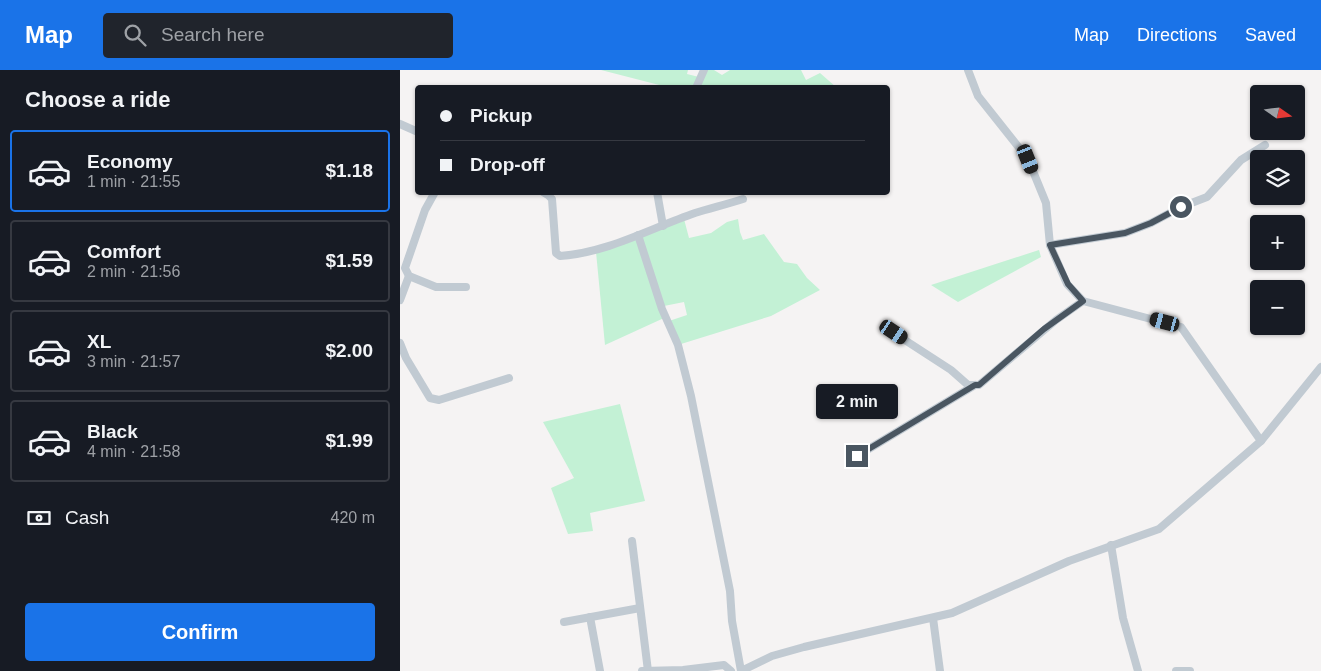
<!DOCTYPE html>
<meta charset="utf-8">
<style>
body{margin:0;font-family:Helvetica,sans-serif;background:#20242c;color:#f1f3f6;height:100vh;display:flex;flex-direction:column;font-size:19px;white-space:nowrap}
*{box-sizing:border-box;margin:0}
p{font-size:16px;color:#9ea1a6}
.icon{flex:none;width:28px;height:28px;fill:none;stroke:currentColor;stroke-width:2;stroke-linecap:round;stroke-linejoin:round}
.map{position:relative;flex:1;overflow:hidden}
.sheet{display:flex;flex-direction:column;background:#171b24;width:400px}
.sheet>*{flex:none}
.hud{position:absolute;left:15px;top:15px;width:475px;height:110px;border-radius:5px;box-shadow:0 1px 4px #0004;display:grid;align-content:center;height:110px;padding:0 25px;background:#171b24}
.needle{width:32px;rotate:104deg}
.tools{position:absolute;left:850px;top:15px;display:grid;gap:10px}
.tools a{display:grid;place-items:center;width:55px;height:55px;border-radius:5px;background:#171b24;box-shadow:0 1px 4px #0004;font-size:25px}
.end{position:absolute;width:22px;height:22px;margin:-11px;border:6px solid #4a5661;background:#fff;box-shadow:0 0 0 2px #fff}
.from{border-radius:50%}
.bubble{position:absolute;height:35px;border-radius:5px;background:#171b24;box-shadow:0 1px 4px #0004;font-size:16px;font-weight:700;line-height:35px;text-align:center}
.car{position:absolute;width:15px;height:30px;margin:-15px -8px;border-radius:6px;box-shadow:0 0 4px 1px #0007;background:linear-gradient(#222 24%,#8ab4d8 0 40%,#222 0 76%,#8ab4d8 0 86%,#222 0)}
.hud b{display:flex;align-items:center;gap:18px;height:48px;font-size:19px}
.hud b+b{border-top:1px solid #363941}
.hud i{width:12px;height:12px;background:#f1f3f6}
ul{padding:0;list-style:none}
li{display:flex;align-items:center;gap:15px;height:82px;margin:0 10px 8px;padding:0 15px;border:2px solid #363941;border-radius:5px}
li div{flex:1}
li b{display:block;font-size:19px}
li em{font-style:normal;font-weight:700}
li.current{border-color:#1a73e8}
li>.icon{width:45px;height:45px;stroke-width:1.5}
h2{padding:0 25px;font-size:22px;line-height:60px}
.pay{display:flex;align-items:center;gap:12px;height:55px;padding:0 25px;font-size:19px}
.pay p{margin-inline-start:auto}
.cta{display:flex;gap:10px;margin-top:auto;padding:10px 25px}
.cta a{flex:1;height:58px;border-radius:5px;background:#1a73e8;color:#fff;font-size:20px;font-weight:700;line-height:58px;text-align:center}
header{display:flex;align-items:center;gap:30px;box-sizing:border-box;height:70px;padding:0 25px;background:#1a73e8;color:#fff}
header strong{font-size:24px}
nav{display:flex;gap:28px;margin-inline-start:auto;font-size:18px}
.search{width:350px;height:45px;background:#20242c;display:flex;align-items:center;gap:12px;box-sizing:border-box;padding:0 18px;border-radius:5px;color:#9ea1a6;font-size:19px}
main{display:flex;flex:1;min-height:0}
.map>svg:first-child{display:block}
</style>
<header>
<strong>Map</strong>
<div class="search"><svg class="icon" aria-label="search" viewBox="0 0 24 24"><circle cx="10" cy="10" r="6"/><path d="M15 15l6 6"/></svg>Search here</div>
<nav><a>Map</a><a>Directions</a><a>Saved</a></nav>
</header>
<main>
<section class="sheet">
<h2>Choose a ride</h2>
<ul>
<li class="current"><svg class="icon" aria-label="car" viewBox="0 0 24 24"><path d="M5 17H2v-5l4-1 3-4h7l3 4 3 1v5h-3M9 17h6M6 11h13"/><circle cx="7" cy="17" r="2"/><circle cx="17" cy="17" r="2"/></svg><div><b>Economy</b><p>1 min · 21:55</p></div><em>$1.18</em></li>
<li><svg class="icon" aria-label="car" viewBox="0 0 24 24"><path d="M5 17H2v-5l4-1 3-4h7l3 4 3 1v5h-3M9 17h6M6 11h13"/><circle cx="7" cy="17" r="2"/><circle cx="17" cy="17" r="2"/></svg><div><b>Comfort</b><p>2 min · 21:56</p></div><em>$1.59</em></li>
<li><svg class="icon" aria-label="car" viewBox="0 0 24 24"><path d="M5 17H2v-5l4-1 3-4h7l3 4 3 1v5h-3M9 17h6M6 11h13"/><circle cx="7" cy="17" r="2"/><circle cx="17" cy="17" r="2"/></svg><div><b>XL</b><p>3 min · 21:57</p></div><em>$2.00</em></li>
<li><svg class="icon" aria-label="car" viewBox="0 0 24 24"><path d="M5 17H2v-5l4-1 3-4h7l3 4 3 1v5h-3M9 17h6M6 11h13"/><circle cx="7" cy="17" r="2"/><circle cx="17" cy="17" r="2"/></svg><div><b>Black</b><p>4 min · 21:58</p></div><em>$1.99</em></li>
</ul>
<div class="pay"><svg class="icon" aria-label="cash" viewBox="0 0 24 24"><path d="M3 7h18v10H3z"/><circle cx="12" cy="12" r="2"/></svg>Cash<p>420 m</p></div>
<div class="cta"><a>Confirm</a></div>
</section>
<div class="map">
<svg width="921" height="601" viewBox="0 0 921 601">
<rect width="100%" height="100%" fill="#f5f3f3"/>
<g fill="#c3f1d5">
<path d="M201 0H288L287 4 299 7 294 17H267Z"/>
<path d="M306 0H314L322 5 330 0H401L406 10 420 3 436 17 299 18Z"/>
<path d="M284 149 289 168 311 163 327 152 338 149 340 162 343 170 364 164 384 192 397 194 407 208 420 220 371 246 281 274 269 251 287 245 284 232 264 236 239 166Z"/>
<path d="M237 167 264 248 205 275 196 182Z"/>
<path d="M639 180 641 187 558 232 531 215Z"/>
<path d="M220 334 245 431 190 443 193 461 168 464 151 418 174 408 143 352Z"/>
</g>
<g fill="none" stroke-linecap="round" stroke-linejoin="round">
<g stroke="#c1cad2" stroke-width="8">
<path d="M568 0 578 26 628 89 646 133 650 175 667 214 683 231 781 257 861 371"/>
<path d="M296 18 304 0"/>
<path d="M0 54 18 62"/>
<path d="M35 122 25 140 5 198 9 206 36 217H66"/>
<path d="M143 122 148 125 152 129 156 183 160 186C207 183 251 158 295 143 311 138 328 134 343 129"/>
<path d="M257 122 263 156"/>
<path d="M238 165 262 239 278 275 291 326 330 521 332 551 341 601 372 586 404 577 552 543 669 491 759 459 861 371 921 297"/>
<path d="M650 175 725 163 751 153 781 137 807 127 841 90 865 75"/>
<path d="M0 230 9 206"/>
<path d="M494 263 551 300 568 315H579L656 250 683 231"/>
<path d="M0 273 6 288 30 328 39 330 109 308"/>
<path d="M457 386 575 315"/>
<path d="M232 471 248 601"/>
<path d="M711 475 723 548 738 601"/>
<path d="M190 547 200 601"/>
<path d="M533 548 540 601"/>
<path d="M164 552 240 538"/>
<path d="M242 601 283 600 324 595 331 601"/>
<path d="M776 601H790"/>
</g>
</g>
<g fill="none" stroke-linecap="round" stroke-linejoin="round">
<path stroke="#4a5661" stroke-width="6" d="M457 386 575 315H579L644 259 683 231 668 214 650 175 725 163 751 153 781 137"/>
</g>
</svg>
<div class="tools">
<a><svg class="needle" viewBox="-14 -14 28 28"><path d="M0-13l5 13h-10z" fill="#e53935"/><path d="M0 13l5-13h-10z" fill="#9ea1a6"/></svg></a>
<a><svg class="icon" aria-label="layers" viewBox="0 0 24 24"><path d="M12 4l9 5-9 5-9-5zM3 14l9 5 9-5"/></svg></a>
<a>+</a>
<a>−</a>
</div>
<i class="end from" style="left:781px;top:137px"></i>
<i class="end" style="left:457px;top:386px"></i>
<div class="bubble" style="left:416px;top:314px;width:82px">2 min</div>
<i class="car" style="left:628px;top:89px;rotate:158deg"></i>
<i class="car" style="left:765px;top:252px;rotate:285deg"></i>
<i class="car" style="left:494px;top:262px;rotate:124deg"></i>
<div class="hud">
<b><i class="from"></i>Pickup</b>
<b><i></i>Drop-off</b>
</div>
</div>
</main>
